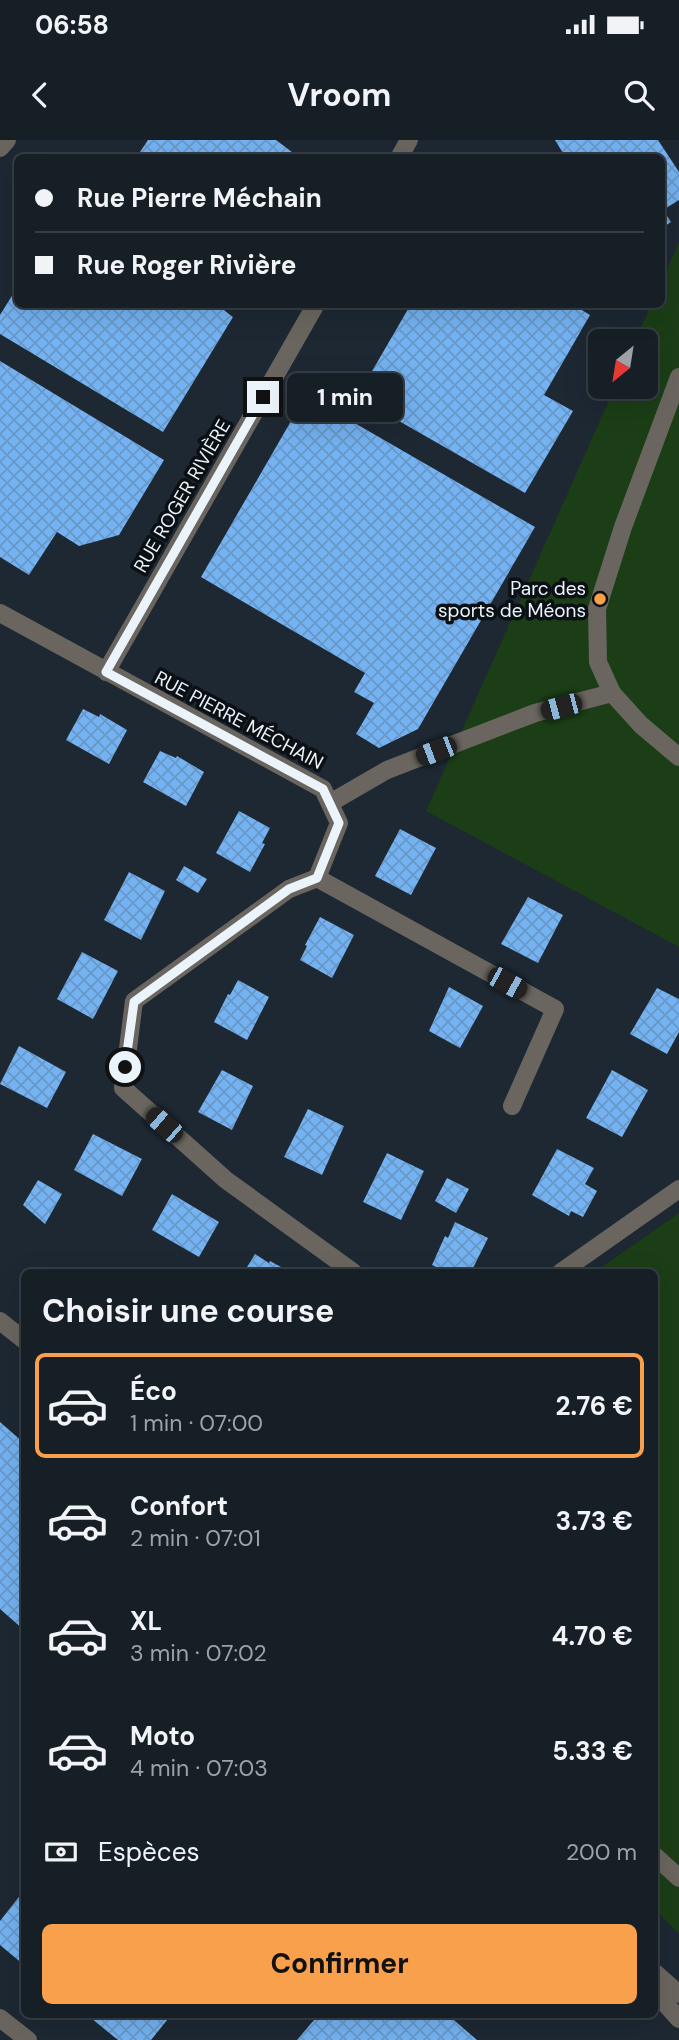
<!DOCTYPE html>
<html lang="fr">
<meta charset="utf-8">
<style>
body{margin:0;font-family:"DM Sans",sans-serif;background:#232b32;color:#f1f3f6;height:100vh;display:flex;flex-direction:column;font-size:26px;white-space:nowrap}
*{box-sizing:border-box;margin:0}
p{font-size:23px;color:#9ea2a7}
.icon{flex:none;width:38px;height:38px;fill:none;stroke:currentColor;stroke-width:2;stroke-linecap:round;stroke-linejoin:round}
.map{position:relative;flex:1;overflow:hidden}
.panel{position:absolute;left:21px;top:1129px;width:637px;height:749px;display:flex;flex-direction:column;background:#161e26;border-radius:10px;box-shadow:0 7px 28px #0002,0 0 0 2px #353c43}
.panel>*{flex:none}
.banner{position:absolute;left:14px;top:14px;width:651px;height:154px;border-radius:10px;box-shadow:0 7px 28px #0002,0 0 0 2px #353c43;display:grid;align-content:center;height:154px;padding:0 21px;background:#161e26}
.needle{width:46px;rotate:210deg}
.fabs{position:absolute;left:588px;top:189px;display:grid;gap:14px}
.fabs a{display:grid;place-items:center;width:70px;height:70px;border-radius:10px;background:#161e26;box-shadow:0 7px 28px #0002,0 0 0 2px #353c43;font-size:35px}
.end{position:absolute;width:32px;height:32px;margin:-16px;border:9px solid #ebf3fb;background:#111;box-shadow:0 0 0 4px #111}
.from{border-radius:50%}
.bubble{position:absolute;height:49px;border-radius:10px;background:#161e26;box-shadow:0 7px 28px #0002,0 0 0 2px #353c43;font-size:23px;font-weight:700;line-height:49px;text-align:center}
.car{position:absolute;width:21px;height:42px;margin:-21px -10px;border-radius:9px;box-shadow:0 0 5px 2px #0007;background:linear-gradient(#222 24%,#8ab4d8 0 40%,#222 0 76%,#8ab4d8 0 86%,#222 0)}
.banner b{display:flex;align-items:center;gap:24px;height:66px;font-size:26px}
.banner b+b{border-top:2px solid #353c43}
.banner i{width:18px;height:18px;background:#f1f3f6}
ul{padding:0;list-style:none}
li{display:flex;align-items:center;gap:21px;height:105px;margin:0 14px 10px;padding:0 7px;border:4px solid transparent;border-radius:10px}
li div{flex:1}
li b{display:block;font-size:26px}
li em{font-style:normal;font-weight:700}
li.on{border-color:#f8a04b}
li>.icon{width:63px;height:63px;stroke-width:1.5}
h2{padding:0 21px;font-size:32px;line-height:84px}
.pay{display:flex;align-items:center;gap:18px;height:77px;padding:0 21px;font-size:26px}
.pay p{margin-inline-start:auto}
.button{display:flex;gap:14px;margin-top:auto;padding:14px 21px}
.button a{flex:1;height:80px;border-radius:10px;background:#f8a04b;color:#111;font-size:28px;font-weight:700;line-height:80px;text-align:center}
.status{display:flex;justify-content:space-between;align-items:center;height:49px;padding:0 35px;background:#161e26;direction:ltr}
.status svg{height:19px;fill:currentColor}
header{display:flex;justify-content:space-between;align-items:center;height:91px;padding:0 21px;background:#161e26;font-size:32px;font-weight:700}
.map>svg:first-child{display:block}
</style>
<div class="status"><b>06:58</b><svg viewBox="0 0 49 12"><path d="M0 12V9h3v3zM5 12V6h3v6zM10 12V3h3v9zM15 12V0h3v12zM26 1h20v11H26zM47 4h2v5h-2z"/></svg></div>
<header><svg class="icon" aria-label="back" viewBox="0 0 24 24"><path d="M15 5l-7 7 7 7"/></svg>Vroom<svg class="icon" aria-label="search" viewBox="0 0 24 24"><circle cx="10" cy="10" r="6"/><path d="M15 15l6 6"/></svg></header>
<div class="map">
<svg width="679" height="1900" viewBox="0 0 679 1900">
<defs>
<pattern id="building-cross-hatch" width="8" height="8" patternUnits="userSpaceOnUse" patternTransform="scale(1.75)"><rect width="8" height="8" fill="#74b2f1"/><path d="M0 0l8 8M0 8l8-8" fill="none" stroke="#6898c8"/></pattern>
</defs>
<rect width="100%" height="100%" fill="#1d2833"/>
<g fill="#1b3e16">
<path d="M679 102V807L426 671 615 247H646V201H635L651 165 662 164V141Z"/>
<path d="M679 1073V1794L654 1768V1132H595Z"/>
</g>
<g fill="url(#building-cross-hatch)">
<path d="M148 0H276L300 18H136Z"/>
<path d="M555 0H658L679 32V60L663 70 671 82 662 88V18H566Z"/>
<path d="M18 146V164H216L233 177 163 292 0 194V175Z"/>
<path d="M411 164H572L590 175 544 255 573 271 525 353 357 257Z"/>
<path d="M0 221 164 320 119 395 79 406 57 392 29 435 0 417Z"/>
<path d="M306 255 535 387 418 589 379 608 356 594 374 563 354 552 365 533 201 437Z"/>
<path d="M83 569 99 577 100 574 127 590 109 624 66 600Z"/>
<path d="M160 611 176 618 177 616 204 632 186 666 143 642Z"/>
<path d="M239 671 270 688 262 703 265 704 250 732 216 713Z"/>
<path d="M400 689 436 708 411 755 375 736Z"/>
<path d="M184 726 207 739 198 753 176 740Z"/>
<path d="M129 732 165 751 141 800 104 780Z"/>
<path d="M528 757 563 775 538 823 501 804Z"/>
<path d="M320 777 354 795 332 838 300 820 307 806 305 805Z"/>
<path d="M82 812 118 831 93 879 57 859Z"/>
<path d="M238 840 269 857 247 900 214 882 228 854 230 855Z"/>
<path d="M449 847 483 866 460 908 429 891Z"/>
<path d="M657 848 679 859V892L667 914 630 894Z"/>
<path d="M19 906 66 932 47 968 0 944Z"/>
<path d="M222 930 253 946 232 990 198 972Z"/>
<path d="M612 930 648 950 622 997 586 978Z"/>
<path d="M308 969 344 986 322 1035 284 1017Z"/>
<path d="M93 994 142 1019 122 1056 74 1030Z"/>
<path d="M557 1009 594 1028 585 1044 597 1051 583 1077 571 1071 569 1076 532 1055Z"/>
<path d="M387 1013 424 1031 401 1080 363 1062Z"/>
<path d="M447 1038 469 1049 456 1073 435 1061Z"/>
<path d="M38 1040 62 1054 45 1084 23 1065Z"/>
<path d="M172 1054 219 1082 199 1117 152 1090Z"/>
<path d="M455 1082 488 1098 471 1132H447L432 1125 445 1096 448 1098Z"/>
<path d="M255 1114 269 1123 270 1121 290 1132H244Z"/>
<path d="M0 1282 24 1303V1490L0 1469Z"/>
<path d="M22 1753 24 1756V1825L0 1805V1781Z"/>
<path d="M86 1874H172L151 1900H118Z"/>
<path d="M319 1874H447L477 1900H297Z"/>
</g>
<g fill="none" stroke-linecap="round" stroke-linejoin="round">
<g stroke="#6a665f" stroke-width="18">
<path d="M679 237 623 387 597 469 598 522 612 553 641 585 679 617"/>
<path d="M330 663 387 630 535 573 612 553"/>
<path d="M654 1715 679 1738"/>
</g>
<g stroke="#6a665f" stroke-width="18">
<path d="M0 8 7 0"/>
<path d="M399 18 409 0"/>
<path d="M0 473 323 649 339 683 317 738 289 749 134 861 123 948 226 1040 353 1132"/>
<path d="M106 532 316 164"/>
<path d="M317 738 555 869 512 966"/>
<path d="M561 1132 679 1049"/>
<path d="M0 1878 28 1900"/>
</g>
<g stroke="#6a665f" stroke-width="18">
<path d="M0 1181 24 1200"/>
<path d="M654 1832 679 1854"/>
<path d="M654 1851 679 1879"/>
</g>
</g>
<g fill="none" stroke-linecap="round" stroke-linejoin="round">
<path stroke="#ebf3fb" stroke-width="9" d="M125 927 134 862 289 749 317 738 339 683 323 649 106 532 263 257"/>
</g>
<circle fill="#f8a04b" stroke="#0b1015" stroke-width="2.5" cx="600" cy="459" r="7"/>
<g text-anchor="middle" dominant-baseline="central" stroke-width="7" stroke-linejoin="round" paint-order="stroke">
<g font-size="19" fill="#ebf3fb" stroke="#0b1015">
<text transform="translate(182 356) rotate(-60)">RUE ROGER RIVIÈRE</text>
<text transform="translate(239 580) rotate(28)">RUE PIERRE MÉCHAIN</text>
</g>
<g font-size="19" fill="#ebf3fb" stroke="#0b1015" text-anchor="end">
<text x="586" y="448">Parc des<tspan x="586" dy="22">sports de Méons</tspan></text>
</g>
</g>
</svg>
<div class="fabs">
<a><svg class="needle" viewBox="-14 -14 28 28"><path d="M0-13l5 13h-10z" fill="#e53935"/><path d="M0 13l5-13h-10z" fill="#9ea2a7"/></svg></a>
</div>
<i class="end from" style="left:125px;top:927px"></i>
<i class="end" style="left:263px;top:257px"></i>
<div class="bubble" style="left:287px;top:233px;width:116px">1 min</div>
<i class="car" style="left:561px;top:567px;rotate:255deg"></i>
<i class="car" style="left:436px;top:611px;rotate:249deg"></i>
<i class="car" style="left:507px;top:843px;rotate:119deg"></i>
<i class="car" style="left:164px;top:985px;rotate:311deg"></i>
<div class="banner">
<b><i class="from"></i>Rue Pierre Méchain</b>
<b><i></i>Rue Roger Rivière</b>
</div>
<section class="panel">
<h2>Choisir une course</h2>
<ul>
<li class="on"><svg class="icon" aria-label="car" viewBox="0 0 24 24"><path d="M5 17H2v-5l4-1 3-4h7l3 4 3 1v5h-3M9 17h6M6 11h13"/><circle cx="7" cy="17" r="2"/><circle cx="17" cy="17" r="2"/></svg><div><b>Éco</b><p>1 min · 07:00</p></div><em>2.76 €</em></li>
<li><svg class="icon" aria-label="car" viewBox="0 0 24 24"><path d="M5 17H2v-5l4-1 3-4h7l3 4 3 1v5h-3M9 17h6M6 11h13"/><circle cx="7" cy="17" r="2"/><circle cx="17" cy="17" r="2"/></svg><div><b>Confort</b><p>2 min · 07:01</p></div><em>3.73 €</em></li>
<li><svg class="icon" aria-label="car" viewBox="0 0 24 24"><path d="M5 17H2v-5l4-1 3-4h7l3 4 3 1v5h-3M9 17h6M6 11h13"/><circle cx="7" cy="17" r="2"/><circle cx="17" cy="17" r="2"/></svg><div><b>XL</b><p>3 min · 07:02</p></div><em>4.70 €</em></li>
<li><svg class="icon" aria-label="car" viewBox="0 0 24 24"><path d="M5 17H2v-5l4-1 3-4h7l3 4 3 1v5h-3M9 17h6M6 11h13"/><circle cx="7" cy="17" r="2"/><circle cx="17" cy="17" r="2"/></svg><div><b>Moto</b><p>4 min · 07:03</p></div><em>5.33 €</em></li>
</ul>
<div class="pay"><svg class="icon" aria-label="cash" viewBox="0 0 24 24"><path d="M3 7h18v10H3z"/><circle cx="12" cy="12" r="2"/></svg>Espèces<p>200 m</p></div>
<div class="button"><a>Confirmer</a></div>
</section>
</div>
